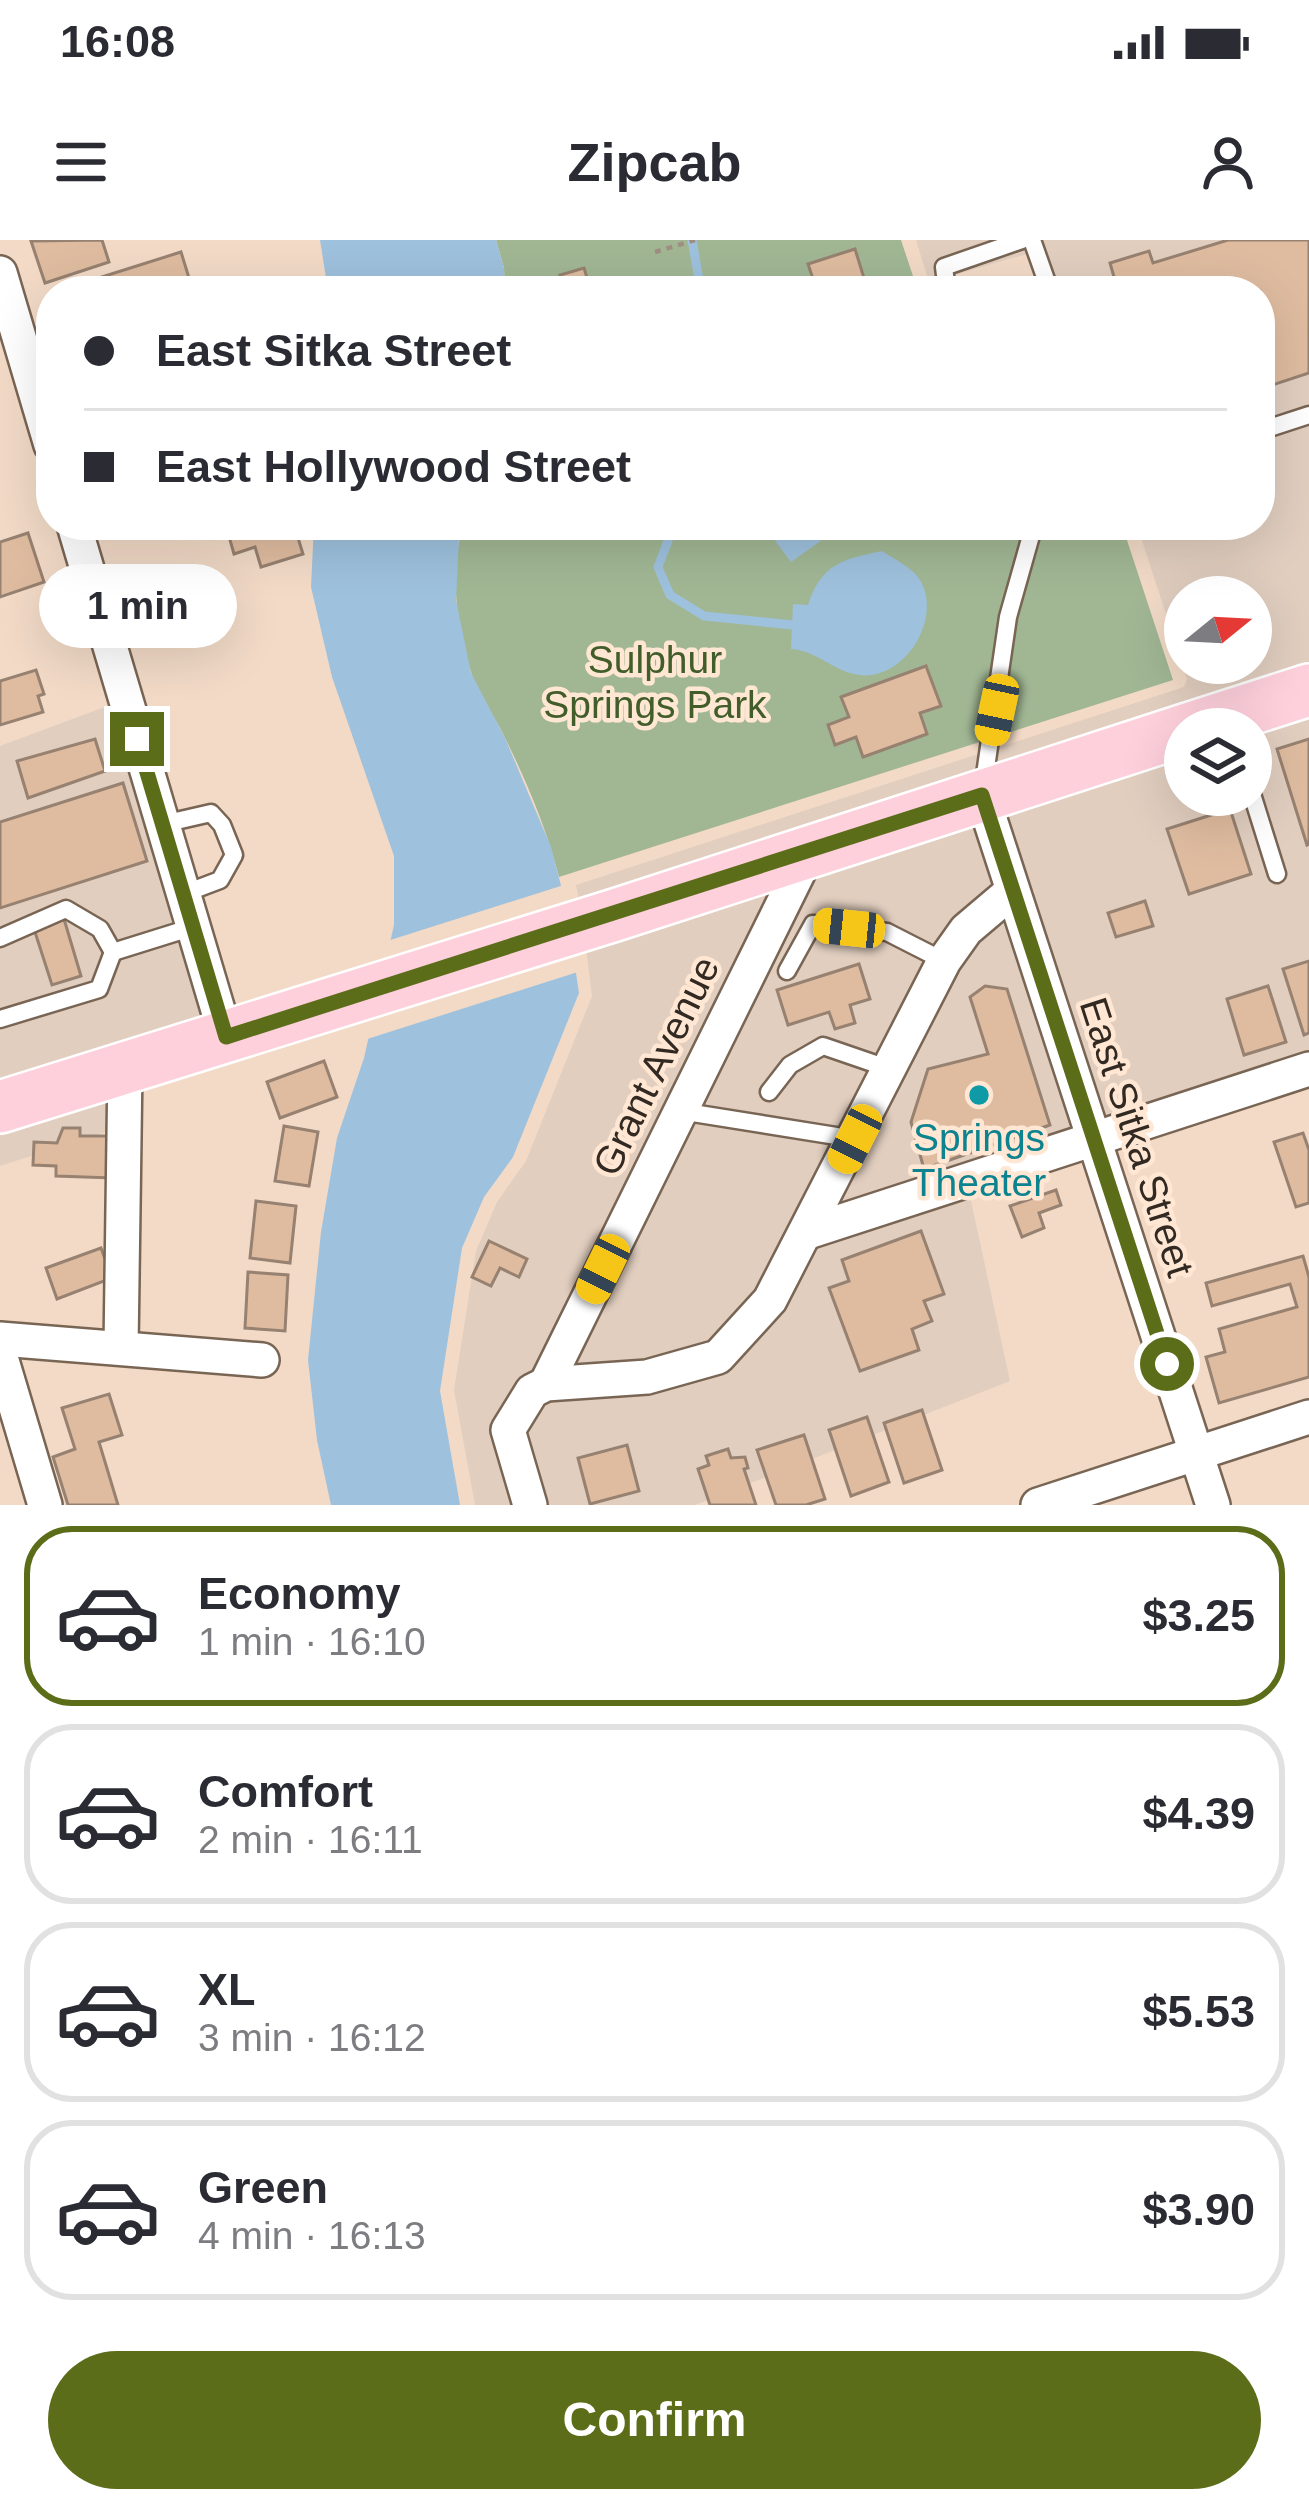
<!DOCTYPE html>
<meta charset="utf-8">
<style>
body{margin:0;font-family:Helvetica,sans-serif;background:#f2f2f3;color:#2b2b33;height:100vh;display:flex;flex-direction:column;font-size:45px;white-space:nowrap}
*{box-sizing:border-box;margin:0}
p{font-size:39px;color:#7c7c81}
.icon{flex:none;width:66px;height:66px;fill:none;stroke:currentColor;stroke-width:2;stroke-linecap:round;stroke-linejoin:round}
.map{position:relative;height:1265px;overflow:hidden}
.side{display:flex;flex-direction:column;background:#fff;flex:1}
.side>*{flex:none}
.top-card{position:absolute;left:36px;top:36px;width:1239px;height:264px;border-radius:48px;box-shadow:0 12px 48px #0002;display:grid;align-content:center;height:264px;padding:0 48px;background:#fff}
.needle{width:78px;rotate:72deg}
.tools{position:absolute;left:1164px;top:336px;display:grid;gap:24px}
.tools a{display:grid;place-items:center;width:108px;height:108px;border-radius:50%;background:#fff;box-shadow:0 12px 48px #0002;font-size:60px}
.end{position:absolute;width:54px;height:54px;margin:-27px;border:15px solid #5c6d1a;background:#fff;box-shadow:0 0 0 6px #fff}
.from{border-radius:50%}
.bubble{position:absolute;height:84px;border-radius:42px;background:#fff;box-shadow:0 12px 48px #0002;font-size:39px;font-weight:700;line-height:84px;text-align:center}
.car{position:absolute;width:36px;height:72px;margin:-36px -18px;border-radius:15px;box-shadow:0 0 9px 3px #0007;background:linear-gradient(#f5c518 24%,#345 0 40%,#f5c518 0 76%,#345 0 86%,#f5c518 0)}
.top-card b{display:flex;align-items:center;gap:42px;height:114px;font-size:45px}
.top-card b+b{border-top:3px solid #e1e1e2}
.top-card i{width:30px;height:30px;background:#2b2b33}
ul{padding:21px 0 0;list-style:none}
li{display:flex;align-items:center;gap:36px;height:180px;margin:0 24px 18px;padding:0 24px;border:6px solid #e1e1e2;border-radius:48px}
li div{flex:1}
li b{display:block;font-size:45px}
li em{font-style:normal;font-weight:700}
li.selected{border-color:#5c6d1a}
li>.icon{width:108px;height:108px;stroke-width:1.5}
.button{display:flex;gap:24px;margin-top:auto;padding:24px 48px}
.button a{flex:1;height:138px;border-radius:72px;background:#5c6d1a;color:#fff;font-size:48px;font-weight:700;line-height:138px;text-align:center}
.status{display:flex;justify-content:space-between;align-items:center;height:84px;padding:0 60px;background:#fff;direction:ltr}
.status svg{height:33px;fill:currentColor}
header{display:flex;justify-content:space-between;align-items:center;height:156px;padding:0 48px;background:#fff;font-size:54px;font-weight:700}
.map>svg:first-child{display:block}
</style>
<div class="status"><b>16:08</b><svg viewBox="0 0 49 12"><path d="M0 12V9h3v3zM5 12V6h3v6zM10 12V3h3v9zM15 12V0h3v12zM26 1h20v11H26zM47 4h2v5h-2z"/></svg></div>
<header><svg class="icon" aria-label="menu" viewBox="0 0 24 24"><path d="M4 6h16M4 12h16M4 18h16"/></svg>Zipcab<svg class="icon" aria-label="person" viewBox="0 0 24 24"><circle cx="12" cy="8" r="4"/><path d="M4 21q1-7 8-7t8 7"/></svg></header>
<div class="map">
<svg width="1309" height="1265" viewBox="0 0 1309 1265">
<rect width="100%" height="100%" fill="#f2dac7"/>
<g fill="#e1cebf" fill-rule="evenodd">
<path d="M916 0H1309V435L581 670 576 645 1184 447 1187 439 1137 285H1260V51H1054L1034 12 929 42ZM1185 357H1251V423H1185Z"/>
<path d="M110 465 206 788 0 851V506Z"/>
<path d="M1309 468V814L1104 881 1031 656 1035 652 1027 643 1003 566 1185 508V555H1251V489Z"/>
<path d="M971 576 993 648 797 980 788 983 791 991 757 1052 710 1104 645 1122 573 1127 821 623Z"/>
<path d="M778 637 534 1134 492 1195 512 1265H475L454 1150 476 1011 497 962 526 921 592 756 585 700Z"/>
<path d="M1003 678 1072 891 839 966 959 727 978 699Z"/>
<path d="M109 848V891L0 926V884Z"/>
<path d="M1081 919 970 956 1010 1141 695 1265H547L526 1191 544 1162 650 1151 783 1068 820 1003Z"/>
</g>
<g fill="#a1b794">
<path d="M496 0H901L918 51H505L504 28Z"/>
<path d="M464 285H1122L1173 440 559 637C547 590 527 542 505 498 495 476 478 455 471 432 457 389 448 328 464 285Z"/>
</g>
<g fill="#9ec1dd">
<path d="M320 0H496L504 28 505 51H328Z"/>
<path d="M314 285H464L459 298 456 360 471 433 505 498 551 607 565 661 579 753 513 917 484 957 462 1008 440 1151 460 1265H331L317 1200 308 1120 321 992 337 898 364 818 394 685V616L332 437 311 347Z"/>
<path d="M774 285H843L791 322 767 290Z"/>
<path d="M882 311C894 319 913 328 920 340 941 375 911 430 871 435 840 439 819 410 791 409L793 364 808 365C821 324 843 319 882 311Z"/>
</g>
<path fill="#f2dac7" d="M567 644 581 731 361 801 384 702Z"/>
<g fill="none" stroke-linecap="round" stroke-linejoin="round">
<g stroke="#9ec1dd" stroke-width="9">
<path d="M692 0 701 51"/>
<path d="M674 285 658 327 670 355 704 376 793 385"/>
</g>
</g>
<g fill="#dfbca0" stroke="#978170" stroke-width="3">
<path d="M102 0 109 22 45 43 31 1Z"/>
<path d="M1228 0H1309V133L1260 149V51H1118L1110 23 1149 11 1153 23Z"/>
<path d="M855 9 868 51H817L808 24Z"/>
<path d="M181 12 193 51H92L89 41Z"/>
<path d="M584 28 591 51H565L560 35Z"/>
<path d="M248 285H294L303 314 261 327 255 307 234 314 228 293Z"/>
<path d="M28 293 44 342 0 357V302Z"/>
<path d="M926 426 941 466 920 473 927 494 863 517 856 497 835 505 828 485 849 477 841 457Z"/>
<path d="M36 430 44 454 38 456 43 472 0 485V441Z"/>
<path d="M95 499 105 531 28 558 17 521Z"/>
<path d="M1309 499V604L1307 605 1277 509Z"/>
<path d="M123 543 147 621 0 668V582Z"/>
<path d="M1230 569 1251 634 1189 654 1167 589Z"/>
<path d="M1145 661 1153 686 1116 697 1108 673Z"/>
<path d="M64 679 81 736 52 745 34 689Z"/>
<path d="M1309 721V793L1304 795 1283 729Z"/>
<path d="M859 724 870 759 850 765 855 783 835 789 829 772 788 785 777 750Z"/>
<path d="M985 746 1007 749 1050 885 924 929 911 882 928 829 988 814 970 757Z"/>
<path d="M1268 746 1286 802 1244 815 1227 759Z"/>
<path d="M324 821 337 857 280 878 267 842Z"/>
<path d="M284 886 318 892 309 946 275 941Z"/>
<path d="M63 888H80V896H114L113 938 56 936V926L33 925 34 902 57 903Z"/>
<path d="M1303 893 1309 910V963L1296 967 1274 902Z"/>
<path d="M1056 950 1061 965 1039 973 1044 988 1022 997 1010 966Z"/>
<path d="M256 961 296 966 290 1023 250 1018Z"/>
<path d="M921 991 944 1054 924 1061 932 1081 912 1089 919 1110 860 1131 829 1048 849 1041 842 1020Z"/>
<path d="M489 1001 527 1019 519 1037 500 1028 491 1046 472 1037Z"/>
<path d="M101 1008 112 1038 57 1059 46 1028Z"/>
<path d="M1303 1016 1309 1037V1137L1219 1163 1206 1117 1225 1112 1219 1089 1297 1067 1290 1044 1212 1066 1206 1043Z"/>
<path d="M248 1032 288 1035 285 1091 245 1088Z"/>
<path d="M109 1154 122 1195 99 1202 118 1265H68L53 1217 75 1209 62 1168Z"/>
<path d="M922 1170 942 1230 904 1243 884 1183Z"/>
<path d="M867 1177 889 1242 851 1256 829 1190Z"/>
<path d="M804 1195 825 1259 806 1265H776L757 1210Z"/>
<path d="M627 1205 639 1251 590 1264 578 1218Z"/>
<path d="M728 1209 731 1218 745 1217 748 1228 744 1229 756 1265H710L698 1229 709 1225 706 1216Z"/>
</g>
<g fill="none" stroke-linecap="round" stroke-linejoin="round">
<g stroke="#796554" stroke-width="21">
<g id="service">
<path d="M1032 0 1050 51"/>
<path d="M947 51 944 27 1022 0"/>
<path d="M1260 191 1309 175"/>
<path d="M983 548 1008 377 1034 285"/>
<path d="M1251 551 1277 634"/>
<path d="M163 584 211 573 222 585 234 615 220 640 183 654"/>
<path d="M0 698 66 669 100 689 113 712 193 687"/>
<path d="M787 731 813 684 887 692 944 721"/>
<path d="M0 779 99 749 113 712"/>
<path d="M769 852 790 825 823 806 890 829"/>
<path d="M680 871 855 899"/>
</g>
</g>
<g stroke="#796554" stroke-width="38">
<g id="minor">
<path d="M0 33 51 205"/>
<path d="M74 285 226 797"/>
<path d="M982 555 1213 1265"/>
<path d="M808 992 1309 829"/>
<path d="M0 1099 262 1120"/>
<path d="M121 1108 125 827"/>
<path d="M0 1114 45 1265"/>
<path d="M546 1144 809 611"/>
<path d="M530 1265 508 1190 532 1151 546 1144 647 1137 718 1117 770 1060 944 721 966 690 1012 651"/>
<path d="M1038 1265 1309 1177"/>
</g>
</g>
<g stroke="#fff" stroke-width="56">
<g id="primary">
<path d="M1188 489 1309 450"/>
<path d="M0 867 615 675 1185 490"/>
</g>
</g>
<path stroke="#a08f81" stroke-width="4.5" stroke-dasharray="6 6" stroke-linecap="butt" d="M655 12 695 0"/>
<use href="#service" stroke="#fff" stroke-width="16"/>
<use href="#minor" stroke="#fff" stroke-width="33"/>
<use href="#primary" stroke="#fed0dc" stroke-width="51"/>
</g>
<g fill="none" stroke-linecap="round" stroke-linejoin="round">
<path stroke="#5c6d1a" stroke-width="15" d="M137 499 226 797 982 555 1167 1124"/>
</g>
<circle fill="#0f9aa8" stroke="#ffe7d4" stroke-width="4.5" cx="979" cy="855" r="12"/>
<g text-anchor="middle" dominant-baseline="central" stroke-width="9" stroke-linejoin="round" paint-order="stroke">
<g font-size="39" fill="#405d2a" stroke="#ffe7d4">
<text x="655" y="419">Sulphur<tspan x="655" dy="45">Springs Park</tspan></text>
</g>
<g font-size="39" fill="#322a22" stroke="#ffe7d4">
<text transform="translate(656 826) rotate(-64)">Grant Avenue</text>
<text transform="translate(1137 897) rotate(72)">East Sitka Street</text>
</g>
<g font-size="39" fill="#0d838f" stroke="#ffe7d4">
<text x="979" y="897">Springs<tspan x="979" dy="45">Theater</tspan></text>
</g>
</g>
</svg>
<div class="tools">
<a><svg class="needle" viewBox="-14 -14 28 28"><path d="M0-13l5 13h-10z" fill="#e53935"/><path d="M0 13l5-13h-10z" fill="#7c7c81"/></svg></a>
<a><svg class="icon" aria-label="layers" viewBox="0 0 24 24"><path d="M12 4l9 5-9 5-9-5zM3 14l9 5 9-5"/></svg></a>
</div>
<i class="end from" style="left:1167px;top:1124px"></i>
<i class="end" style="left:137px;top:499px"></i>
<div class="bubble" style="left:39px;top:324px;width:198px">1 min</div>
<i class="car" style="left:997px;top:470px;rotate:192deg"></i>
<i class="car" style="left:849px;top:688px;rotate:276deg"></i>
<i class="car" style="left:855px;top:899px;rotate:207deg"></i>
<i class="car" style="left:603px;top:1029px;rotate:206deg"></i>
<div class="top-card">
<b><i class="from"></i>East Sitka Street</b>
<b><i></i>East Hollywood Street</b>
</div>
</div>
<section class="side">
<ul>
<li class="selected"><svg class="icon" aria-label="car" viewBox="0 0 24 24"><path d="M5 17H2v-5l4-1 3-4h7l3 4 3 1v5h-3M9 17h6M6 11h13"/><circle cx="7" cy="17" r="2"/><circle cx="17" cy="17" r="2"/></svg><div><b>Economy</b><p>1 min · 16:10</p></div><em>$3.25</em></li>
<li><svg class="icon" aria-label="car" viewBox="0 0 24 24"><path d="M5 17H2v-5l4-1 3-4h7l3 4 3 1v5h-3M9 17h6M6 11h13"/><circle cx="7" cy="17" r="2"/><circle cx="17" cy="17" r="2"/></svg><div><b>Comfort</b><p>2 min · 16:11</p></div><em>$4.39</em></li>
<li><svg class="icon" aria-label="car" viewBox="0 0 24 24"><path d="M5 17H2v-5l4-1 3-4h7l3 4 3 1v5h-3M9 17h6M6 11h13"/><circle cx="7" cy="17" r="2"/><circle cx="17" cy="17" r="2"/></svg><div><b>XL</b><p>3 min · 16:12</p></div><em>$5.53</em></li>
<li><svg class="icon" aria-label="car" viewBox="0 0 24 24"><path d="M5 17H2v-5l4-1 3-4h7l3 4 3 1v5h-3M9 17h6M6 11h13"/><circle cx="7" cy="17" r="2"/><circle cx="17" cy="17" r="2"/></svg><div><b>Green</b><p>4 min · 16:13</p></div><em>$3.90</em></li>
</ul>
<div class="button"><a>Confirm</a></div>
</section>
